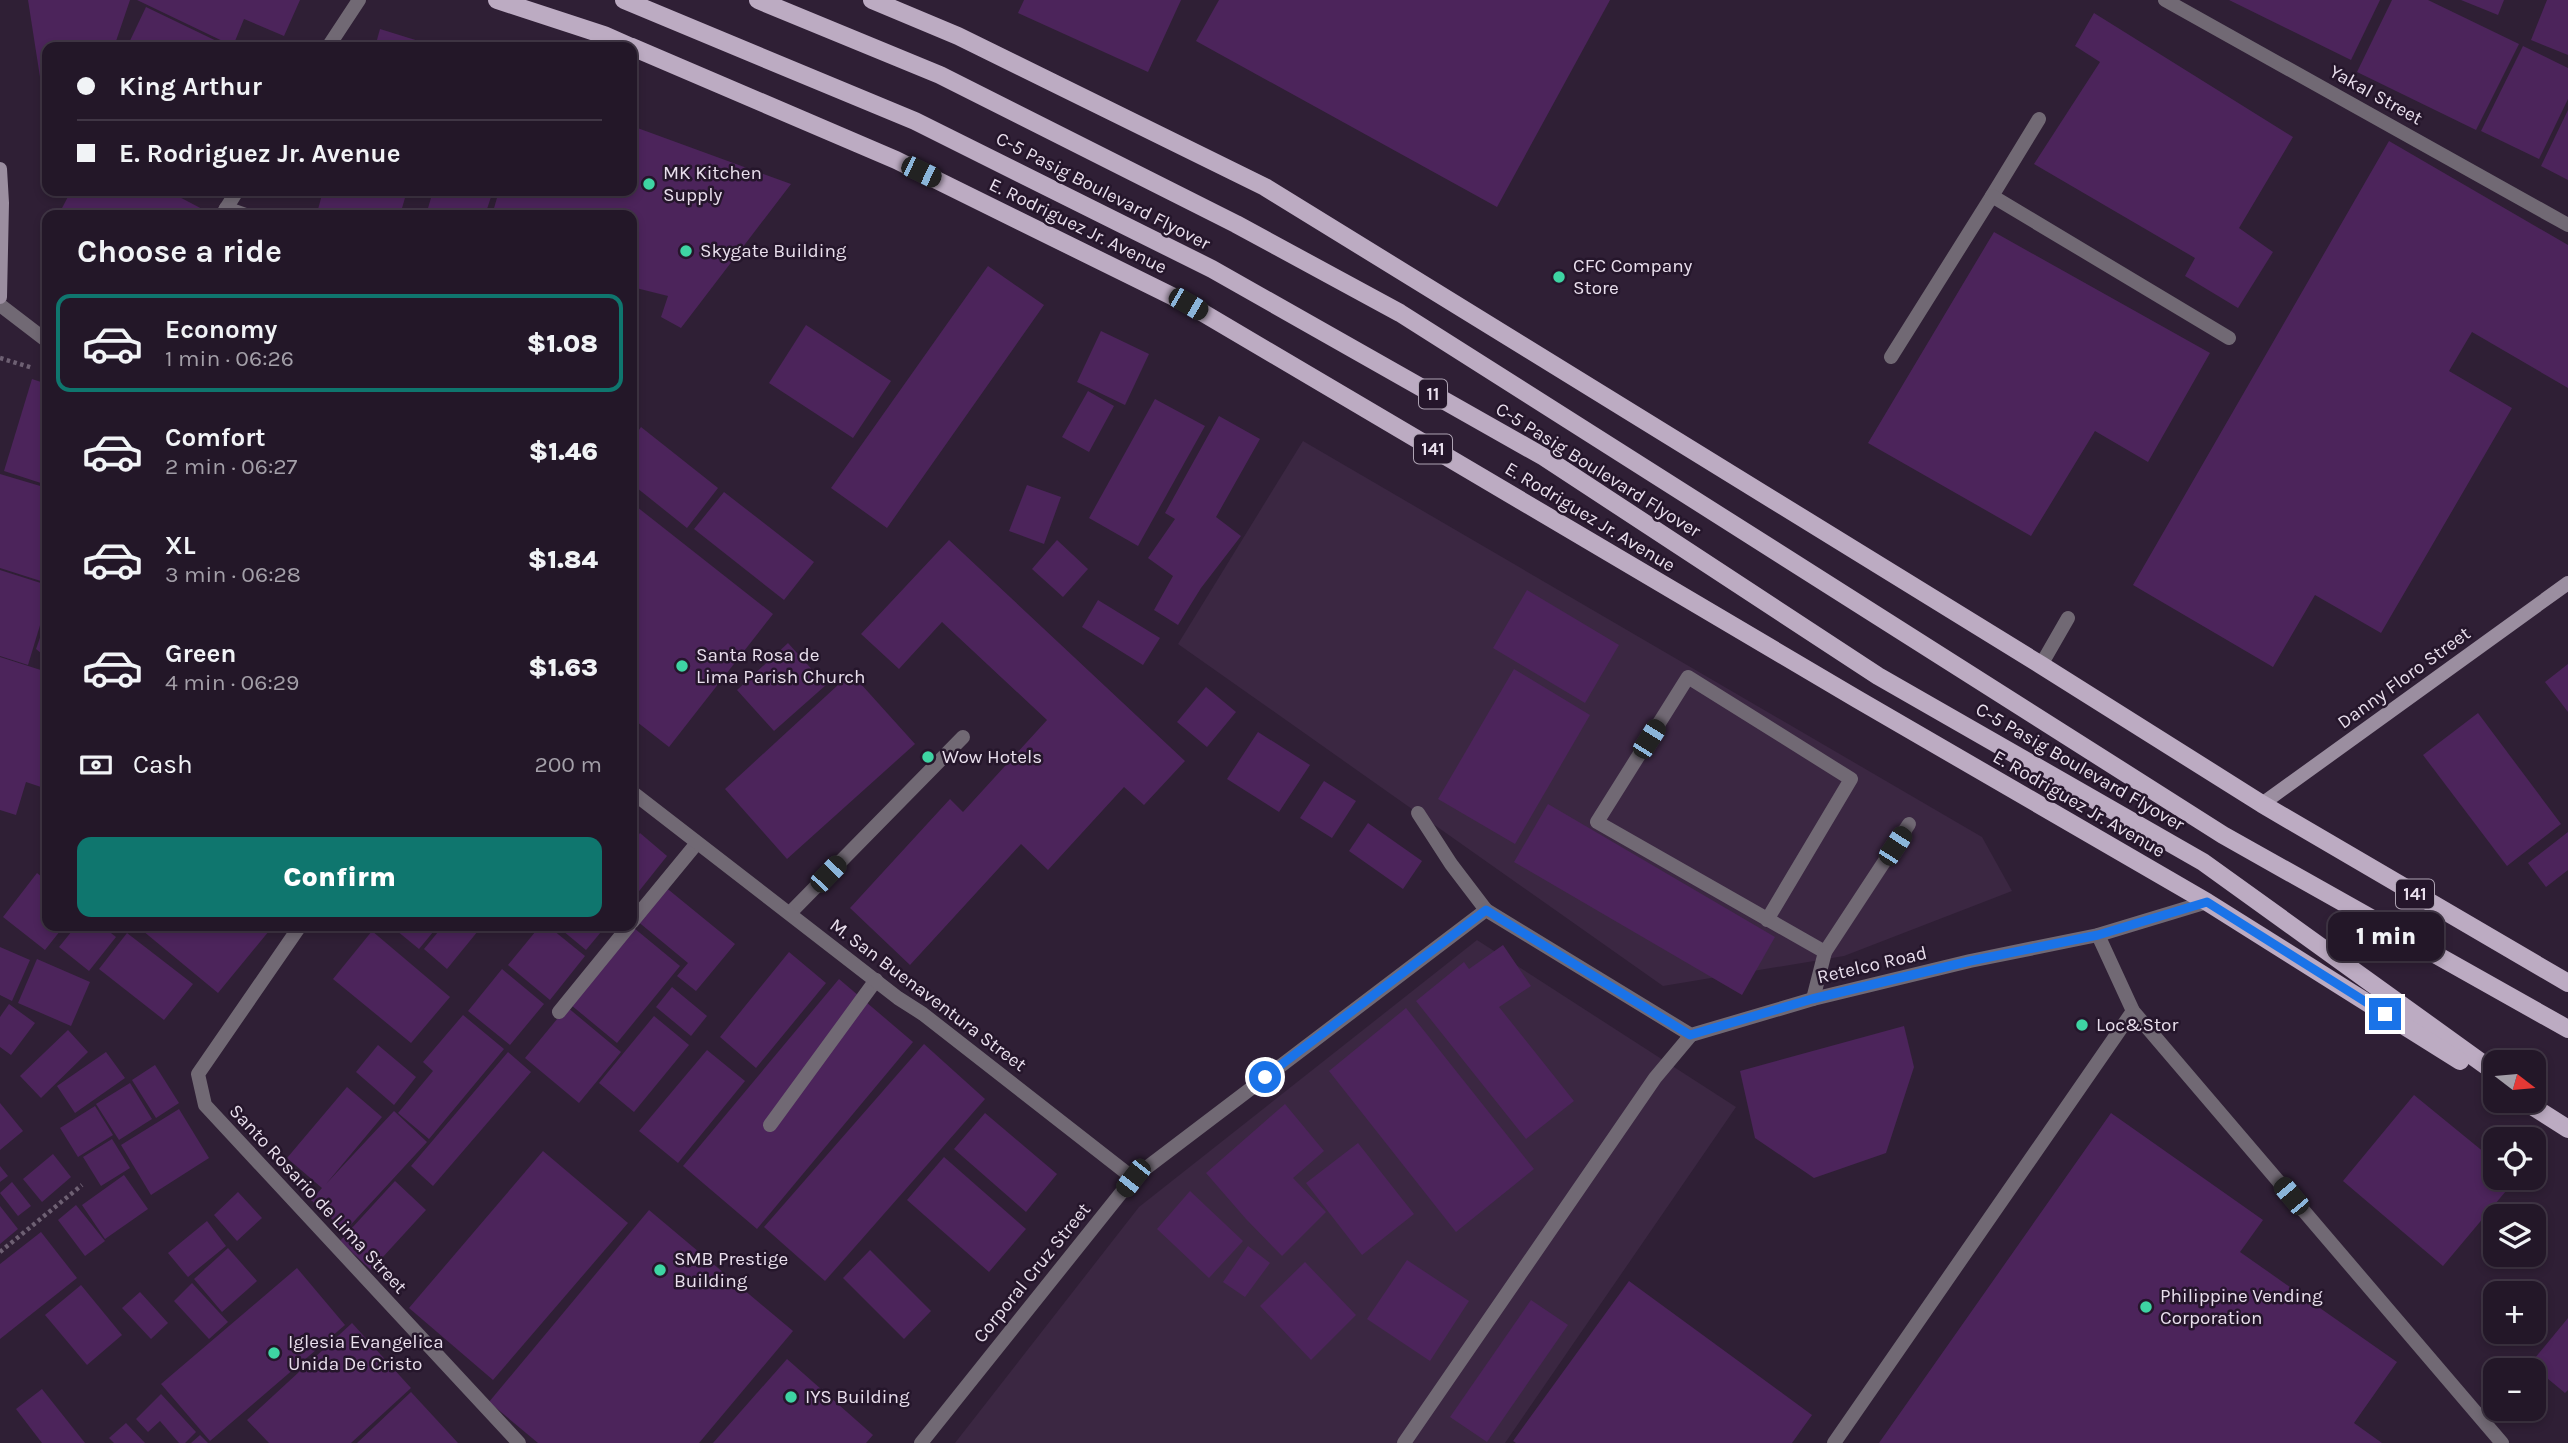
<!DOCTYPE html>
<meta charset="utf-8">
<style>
body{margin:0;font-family:Karla,sans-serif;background:#2f2434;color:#f1f3f6;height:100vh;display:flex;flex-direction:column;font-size:26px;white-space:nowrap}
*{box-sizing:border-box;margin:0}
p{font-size:23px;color:#a39fa8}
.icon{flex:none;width:38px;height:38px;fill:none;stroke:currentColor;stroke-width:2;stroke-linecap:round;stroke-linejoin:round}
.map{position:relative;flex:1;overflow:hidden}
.drawer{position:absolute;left:42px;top:210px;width:595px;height:721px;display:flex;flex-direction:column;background:#231728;border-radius:14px;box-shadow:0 4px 10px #0003,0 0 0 2px #403645}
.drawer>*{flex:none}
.guide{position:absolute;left:42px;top:42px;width:595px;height:154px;border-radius:14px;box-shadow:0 4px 10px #0003,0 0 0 2px #403645;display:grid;align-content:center;height:154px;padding:0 35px;background:#231728}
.needle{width:46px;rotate:106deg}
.tools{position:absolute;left:2483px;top:1050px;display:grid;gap:14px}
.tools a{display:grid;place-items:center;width:63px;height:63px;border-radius:14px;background:#231728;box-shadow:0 4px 10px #0003,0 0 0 2px #403645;font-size:35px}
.end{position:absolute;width:32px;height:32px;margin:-16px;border:9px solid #1a73e8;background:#fff;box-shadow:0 0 0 4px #fff}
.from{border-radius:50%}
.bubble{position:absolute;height:49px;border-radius:14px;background:#231728;box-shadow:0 4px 10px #0003,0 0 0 2px #403645;font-size:23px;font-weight:800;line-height:49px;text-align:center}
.car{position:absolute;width:21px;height:42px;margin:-21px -10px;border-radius:9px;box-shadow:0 0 5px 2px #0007;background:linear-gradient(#222 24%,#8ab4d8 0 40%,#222 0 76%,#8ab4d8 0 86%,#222 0)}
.guide b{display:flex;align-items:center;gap:24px;height:66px;font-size:26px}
.guide b+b{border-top:2px solid #403645}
.guide i{width:18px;height:18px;background:#f1f3f6}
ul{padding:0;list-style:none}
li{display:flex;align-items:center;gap:21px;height:98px;margin:0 14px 10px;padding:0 21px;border:4px solid transparent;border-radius:14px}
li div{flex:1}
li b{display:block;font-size:26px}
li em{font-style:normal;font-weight:800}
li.active{border-color:#0f766e}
li>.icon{width:63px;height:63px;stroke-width:1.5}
h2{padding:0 35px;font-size:32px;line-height:84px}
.pay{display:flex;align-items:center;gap:18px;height:77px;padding:0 35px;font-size:26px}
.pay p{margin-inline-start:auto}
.primary-button{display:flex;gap:14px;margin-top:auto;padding:14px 35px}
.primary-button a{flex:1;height:80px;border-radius:14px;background:#0f766e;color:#fff;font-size:28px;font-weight:800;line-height:80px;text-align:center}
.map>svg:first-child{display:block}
</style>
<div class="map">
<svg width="2568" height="1443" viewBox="0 0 2568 1443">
<rect width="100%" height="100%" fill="#2f1f35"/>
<g fill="#3b2742">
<path d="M1303 441 1982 837 2012 891 1844 956 1663 986 1178 644Z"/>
<path d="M1477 940 1736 1107 1505 1443H955L1139 1207Z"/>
</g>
<g fill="#4c245b">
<path d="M28 0H130L114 47H47V122Z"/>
<path d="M137 0H300L284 36 244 19 233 46Z"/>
<path d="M1024 0H1181L1148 72 1018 13Z"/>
<path d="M1219 0H1610L1497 207 1196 41Z"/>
<path d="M2229 0H2380L2351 60Z"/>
<path d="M2392 0H2428L2519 44 2476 130 2357 72Z"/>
<path d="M2461 0H2504L2498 15Z"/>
<path d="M2547 0H2568V55L2531 40Z"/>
<path d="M146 7 229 47H127Z"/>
<path d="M2094 13 2293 137 2239 228 2273 252 2238 308 2185 276 2195 258 2034 164 2100 62 2075 46Z"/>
<path d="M380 29 438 47H375Z"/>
<path d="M2523 46 2568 68V99L2539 159 2481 131Z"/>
<path d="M2568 110V180L2541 166Z"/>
<path d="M632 126 791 184 681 328 661 317 668 296 632 287V215H492L499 191H632Z"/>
<path d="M2389 141 2568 245V388L2472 332 2449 371 2512 408 2381 633 2315 595 2273 667 2133 585Z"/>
<path d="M71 191H168L206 211 204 215H70L61 210Z"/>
<path d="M193 191H212L209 198Z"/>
<path d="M323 191H407L400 215H324L317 213Z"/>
<path d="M433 191H493L485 215H426Z"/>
<path d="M1994 232 2210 353 2148 462 2095 431 2031 536 1868 443Z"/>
<path d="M988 266 1044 305 887 528 831 488Z"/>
<path d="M806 325 891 381 853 438 769 383Z"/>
<path d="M1101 331 1149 354 1125 405 1077 382Z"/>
<path d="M32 379 47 384V485L4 471Z"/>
<path d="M1088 391 1114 406 1089 452 1062 437Z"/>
<path d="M1155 399 1205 426 1138 546 1089 518Z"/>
<path d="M1219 416 1260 439 1216 517 1241 536 1201 588 1178 625 1154 610 1173 576 1148 558 1175 519 1165 513Z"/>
<path d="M641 427 718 488 687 528 632 484V440Z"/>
<path d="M0 474 47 488V583L0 568Z"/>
<path d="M1027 485 1061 497 1044 544 1009 531Z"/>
<path d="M724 492 814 562 784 600 694 529Z"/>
<path d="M632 503 773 614 669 747 632 718Z"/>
<path d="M949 540 1185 761 1144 805 1124 787 1048 870 1021 844 910 965 850 908 950 799 963 812 1047 720 942 622 899 669 861 634Z"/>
<path d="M1057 540 1088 569 1063 597 1032 569Z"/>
<path d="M0 570 47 585V602L28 665 0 656Z"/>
<path d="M1527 590 1619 645 1585 703 1493 648Z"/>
<path d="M1098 600 1160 638 1143 665 1082 627Z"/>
<path d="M47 618V658L36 649Z"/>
<path d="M788 643 826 685 774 731 737 690Z"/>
<path d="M0 657 47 672V789L26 782 16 815 0 810Z"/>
<path d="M2568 664V712L2545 682Z"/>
<path d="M1514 669 1590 715 1515 844 1438 799Z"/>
<path d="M851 673 915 744 787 859 725 789Z"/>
<path d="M1206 687 1236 712 1207 747 1177 722Z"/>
<path d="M2478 713 2561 824 2507 866 2423 755Z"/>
<path d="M1258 732 1310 765 1279 812 1227 779Z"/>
<path d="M1324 781 1356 801 1332 838 1300 818Z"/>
<path d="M1548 804 1775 937 1742 995 1514 862Z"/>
<path d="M1368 823 1422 861 1403 889 1349 851Z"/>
<path d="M2568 832V870L2546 887 2528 863Z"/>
<path d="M640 833 667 856 632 900V843Z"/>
<path d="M37 873 47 881V926H64L45 950 3 917Z"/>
<path d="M664 886 735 944 696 991 677 976 688 963 636 920Z"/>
<path d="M76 926H102L116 937 89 971 59 947Z"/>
<path d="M137 926H262L269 931 218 993Z"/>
<path d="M391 926H438L419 949Z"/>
<path d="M443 926H482L447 969 424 949Z"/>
<path d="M540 926H548L585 956 550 1000 508 965Z"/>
<path d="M557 926H606L586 950Z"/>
<path d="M634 928 680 966 617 1043 571 1005Z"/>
<path d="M372 931 450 997 411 1043 333 979Z"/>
<path d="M127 933 193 984 164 1020 99 969Z"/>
<path d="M1503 945 1531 986 1499 1007 1574 1101 1526 1139 1416 1001 1464 962 1469 969Z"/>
<path d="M0 947 30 960 12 1001 0 995Z"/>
<path d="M789 952 826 983 756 1068 720 1037Z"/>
<path d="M37 959 90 982 71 1026 18 1003Z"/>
<path d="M502 969 544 1004 510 1045 468 1011Z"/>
<path d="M839 979 913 1042 757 1229 683 1166Z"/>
<path d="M672 987 707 1016 691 1036 656 1007Z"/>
<path d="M9 1004 35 1023 11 1055 0 1047V1017Z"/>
<path d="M567 1007 621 1052 579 1103 525 1058Z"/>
<path d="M1406 1008 1534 1169 1456 1232 1329 1071Z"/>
<path d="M463 1015 504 1049 429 1139 398 1113 433 1071 423 1062Z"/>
<path d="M654 1016 689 1045 634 1112 599 1083Z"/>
<path d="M1904 1026 1914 1067 1886 1153 1814 1178 1755 1138 1740 1071Z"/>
<path d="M68 1030 88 1052 41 1098 20 1076Z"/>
<path d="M924 1044 985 1099 825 1281 764 1227Z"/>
<path d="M378 1045 416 1077 394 1105 356 1072Z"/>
<path d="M707 1050 745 1081 678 1163 639 1131Z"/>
<path d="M106 1052 125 1078 75 1113 57 1086Z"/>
<path d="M508 1052 531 1072 433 1186 411 1166Z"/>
<path d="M155 1065 179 1103 156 1118 132 1080Z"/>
<path d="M130 1083 152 1119 119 1140 96 1104Z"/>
<path d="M347 1087 382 1117 326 1184 394 1111 427 1142 345 1231 311 1200 322 1188 287 1158Z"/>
<path d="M2414 1095 2496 1162V1178L2516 1179 2443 1266 2343 1181Z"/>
<path d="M0 1103 23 1131 0 1150Z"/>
<path d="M1285 1104 1324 1151 1293 1178 1326 1212 1282 1256 1246 1219 1206 1173Z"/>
<path d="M95 1106 113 1135 78 1157 60 1128Z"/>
<path d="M179 1109 209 1158 151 1195 121 1145Z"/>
<path d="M985 1113 1057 1174 1026 1212 954 1149Z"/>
<path d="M2111 1113 2263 1220 2240 1252 2397 1362 2354 1423 2382 1443H1879Z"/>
<path d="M112 1139 130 1168 101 1186 83 1157Z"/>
<path d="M1358 1143 1414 1214 1362 1255 1306 1183Z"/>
<path d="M543 1151 628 1223 493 1380 409 1308Z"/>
<path d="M53 1154 71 1177 42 1202 23 1179Z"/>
<path d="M944 1157 1026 1229 989 1272 907 1200Z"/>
<path d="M0 1166 8 1176 0 1182Z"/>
<path d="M124 1175 148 1209 105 1239 82 1205Z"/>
<path d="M395 1181 426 1210 371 1270 340 1241Z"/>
<path d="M12 1182 31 1206 18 1216 0 1193Z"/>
<path d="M1190 1191 1243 1241 1209 1278 1157 1229Z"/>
<path d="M238 1192 262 1218 237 1241 214 1215Z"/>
<path d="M76 1205 105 1241 85 1256 58 1220Z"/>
<path d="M0 1206 18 1229 0 1244Z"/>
<path d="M649 1210 793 1331 699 1443H538L489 1402Z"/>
<path d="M207 1221 226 1246 188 1277 168 1253Z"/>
<path d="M41 1232 77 1278 0 1339V1264Z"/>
<path d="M1248 1246 1270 1263 1245 1297 1223 1282Z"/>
<path d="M228 1248 257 1281 222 1312 194 1279Z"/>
<path d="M870 1250 931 1311 904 1339 843 1278Z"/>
<path d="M1407 1260 1469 1301 1430 1361 1367 1319Z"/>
<path d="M1305 1262 1356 1315 1311 1360 1260 1306Z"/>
<path d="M297 1268 345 1325 210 1441 161 1384Z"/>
<path d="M1629 1281 1812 1415 1792 1443H1516L1513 1441Z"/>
<path d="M192 1283 228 1322 209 1339 174 1301Z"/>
<path d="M81 1285 122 1335 87 1365 45 1315Z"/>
<path d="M140 1292 168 1323 151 1339 122 1308Z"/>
<path d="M1531 1300 1568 1325 1487 1442 1450 1417Z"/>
<path d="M2568 1318V1390L2565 1393 2530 1364Z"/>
<path d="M352 1323 411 1388 351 1443H269L247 1420Z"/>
<path d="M787 1359 873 1435 866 1443H713Z"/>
<path d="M42 1389 85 1443H42L16 1409Z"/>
<path d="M411 1392 458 1443H357Z"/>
<path d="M161 1394 196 1432 185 1443H179L160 1421 148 1432 136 1419Z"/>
<path d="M126 1423 145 1443H114L109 1438Z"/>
<path d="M200 1435 208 1443H191Z"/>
</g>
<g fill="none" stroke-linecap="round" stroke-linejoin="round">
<g stroke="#6e6073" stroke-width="4.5" stroke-dasharray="3.5 3.5" stroke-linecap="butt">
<path d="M0 358 33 368"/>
<path d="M0 1252 82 1185"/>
</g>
<g stroke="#716974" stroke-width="14">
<path d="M1992 196 2039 119"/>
<path d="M226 208 246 215"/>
<path d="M1891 357 1992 196 2229 338"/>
<path d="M2041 665 2068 618"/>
<path d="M1418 813 1451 864 1486 910"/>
<path d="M790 913 963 737"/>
<path d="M1767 920 1851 779 1688 677 1597 822 1825 952"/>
<path d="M632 922 697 843"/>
<path d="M2098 935 2133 1011 2502 1443"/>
<path d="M1813 999 1825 952 1909 824"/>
<path d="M559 1012 629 926"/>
<path d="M770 1125 876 980"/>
<path d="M1404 1443 1655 1078 1691 1035"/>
<path d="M1834 1443 2133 1011"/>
</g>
<g stroke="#716974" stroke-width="14">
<path d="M2165 0 2568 225"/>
<path d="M328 47 359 0"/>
<path d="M222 215 237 191"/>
<path d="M0 305 47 341"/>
<path d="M632 792 898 998 923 1014 1133 1178"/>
<path d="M300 926 198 1074 205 1105 519 1443"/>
<path d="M921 1443 1133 1178 1486 910 1691 1035 1813 999 1970 961 2098 935 2207 902"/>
</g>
<g stroke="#9b8ea0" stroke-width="14">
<path d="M0 169 2 203 0 297"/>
<path d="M2262 804 2568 583"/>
</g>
<g stroke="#bcabc2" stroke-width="18">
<path d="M497 0 604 35 631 47"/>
<path d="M624 0 915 121 1212 269 1544 457 1878 676 2203 862 2496 1073"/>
<path d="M758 0 940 75 1236 224 1400 313 2223 835 2568 1029"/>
<path d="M872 0 958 36 1265 187 2041 665 2262 804 2568 983"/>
<path d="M632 47 896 160 1188 304 1857 699 2207 902 2460 1061"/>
<path d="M2524 1101 2568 1129"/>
</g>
</g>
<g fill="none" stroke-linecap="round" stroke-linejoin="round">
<path stroke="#1a73e8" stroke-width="9" d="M1265 1077 1486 910 1690 1035 1812 999 1970 961 2098 935 2207 902 2385 1014"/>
</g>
<g fill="#3ed4a3" stroke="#25162b" stroke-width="2.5">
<circle cx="649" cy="184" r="7"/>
<circle cx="686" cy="251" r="7"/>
<circle cx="1559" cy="277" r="7"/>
<circle cx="682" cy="666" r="7"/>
<circle cx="928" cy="757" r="7"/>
<circle cx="2082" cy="1025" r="7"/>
<circle cx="660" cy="1270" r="7"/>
<circle cx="2146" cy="1307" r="7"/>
<circle cx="274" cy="1353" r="7"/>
<circle cx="791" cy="1397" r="7"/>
</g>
<g text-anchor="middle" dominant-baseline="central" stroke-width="5" stroke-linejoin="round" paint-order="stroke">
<g fill="#25162b" stroke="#aea3b3" stroke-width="2">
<rect x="1419" y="379.5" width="28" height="29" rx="5"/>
<rect x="1414" y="434.5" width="38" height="29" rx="5"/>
<rect x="2396" y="879.5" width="38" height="29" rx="5"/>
</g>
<g font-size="18" font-weight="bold" fill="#e9dfed">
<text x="1433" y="394">11</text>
<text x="1433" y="449">141</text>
<text x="2415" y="894">141</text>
</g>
<g font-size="19" fill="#e9dfed" stroke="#25162b">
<text transform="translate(2376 95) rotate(29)">Yakal Street</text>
<text transform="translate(1103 191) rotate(27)">C-5 Pasig Boulevard Flyover</text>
<text transform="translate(1078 226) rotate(26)">E. Rodriguez Jr. Avenue</text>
<text transform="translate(1598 470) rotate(32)">C-5 Pasig Boulevard Flyover</text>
<text transform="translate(1590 517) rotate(31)">E. Rodriguez Jr. Avenue</text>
<text transform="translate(2404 678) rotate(-36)">Danny Floro Street</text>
<text transform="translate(2080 767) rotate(30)">C-5 Pasig Boulevard Flyover</text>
<text transform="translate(2079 804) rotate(30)">E. Rodriguez Jr. Avenue</text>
<text transform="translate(1872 965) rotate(-13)">Retelco Road</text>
<text transform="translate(928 995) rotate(37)">M. San Buenaventura Street</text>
<text transform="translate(318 1199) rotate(47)">Santo Rosario de Lima Street</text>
<text transform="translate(1032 1273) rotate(-51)">Corporal Cruz Street</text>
</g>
<g font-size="19" fill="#e9dfed" stroke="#25162b" text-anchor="start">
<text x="663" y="173">MK Kitchen<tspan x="663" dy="22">Supply</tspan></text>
<text x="700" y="251">Skygate Building</text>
<text x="1573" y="266">CFC Company<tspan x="1573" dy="22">Store</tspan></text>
<text x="696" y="655">Santa Rosa de<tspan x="696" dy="22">Lima Parish Church</tspan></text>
<text x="942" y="757">Wow Hotels</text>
<text x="2096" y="1025">Loc&amp;Stor</text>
<text x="674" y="1259">SMB Prestige<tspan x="674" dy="22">Building</tspan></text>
<text x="2160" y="1296">Philippine Vending<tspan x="2160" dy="22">Corporation</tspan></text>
<text x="288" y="1342">Iglesia Evangelica<tspan x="288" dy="22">Unida De Cristo</tspan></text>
<text x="805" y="1397">IYS Building</text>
</g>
</g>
</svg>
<div class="tools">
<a><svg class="needle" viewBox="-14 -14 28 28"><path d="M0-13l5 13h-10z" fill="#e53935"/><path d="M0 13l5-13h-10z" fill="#a39fa8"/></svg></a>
<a><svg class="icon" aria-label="locate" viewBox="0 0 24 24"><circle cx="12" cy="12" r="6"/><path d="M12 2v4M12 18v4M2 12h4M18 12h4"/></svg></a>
<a><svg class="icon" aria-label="layers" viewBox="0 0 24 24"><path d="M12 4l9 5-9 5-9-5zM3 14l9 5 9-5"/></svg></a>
<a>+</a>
<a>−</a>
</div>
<i class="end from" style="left:1265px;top:1077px"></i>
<i class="end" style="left:2385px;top:1014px"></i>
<div class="bubble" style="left:2328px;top:912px;width:116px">1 min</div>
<i class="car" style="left:921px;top:172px;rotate:116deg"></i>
<i class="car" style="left:1188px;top:304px;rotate:120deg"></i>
<i class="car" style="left:1649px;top:739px;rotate:32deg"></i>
<i class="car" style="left:1895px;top:846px;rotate:33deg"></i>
<i class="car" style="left:828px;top:874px;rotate:44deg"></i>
<i class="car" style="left:1133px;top:1178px;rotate:218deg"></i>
<i class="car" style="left:2291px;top:1196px;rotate:320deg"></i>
<div class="guide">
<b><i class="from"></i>King Arthur</b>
<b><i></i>E. Rodriguez Jr. Avenue</b>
</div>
<section class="drawer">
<h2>Choose a ride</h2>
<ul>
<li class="active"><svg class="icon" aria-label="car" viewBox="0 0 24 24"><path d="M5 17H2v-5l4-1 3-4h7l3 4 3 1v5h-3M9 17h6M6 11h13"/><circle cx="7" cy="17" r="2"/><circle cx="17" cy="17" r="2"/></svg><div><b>Economy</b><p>1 min · 06:26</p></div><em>$1.08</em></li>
<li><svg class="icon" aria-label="car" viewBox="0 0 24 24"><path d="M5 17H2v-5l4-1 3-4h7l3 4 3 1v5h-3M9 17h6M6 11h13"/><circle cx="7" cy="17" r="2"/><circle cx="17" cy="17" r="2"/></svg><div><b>Comfort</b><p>2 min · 06:27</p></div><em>$1.46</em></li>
<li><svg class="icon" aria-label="car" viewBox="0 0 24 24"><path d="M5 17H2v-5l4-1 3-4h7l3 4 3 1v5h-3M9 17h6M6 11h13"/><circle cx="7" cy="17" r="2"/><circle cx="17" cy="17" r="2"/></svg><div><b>XL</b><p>3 min · 06:28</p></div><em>$1.84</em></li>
<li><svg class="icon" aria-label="car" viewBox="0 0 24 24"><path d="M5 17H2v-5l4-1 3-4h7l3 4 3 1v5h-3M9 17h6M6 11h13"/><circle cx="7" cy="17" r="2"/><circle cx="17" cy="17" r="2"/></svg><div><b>Green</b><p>4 min · 06:29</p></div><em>$1.63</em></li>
</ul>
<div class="pay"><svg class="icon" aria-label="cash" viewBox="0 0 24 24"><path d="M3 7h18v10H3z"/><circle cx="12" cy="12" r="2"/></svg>Cash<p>200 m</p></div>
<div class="primary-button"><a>Confirm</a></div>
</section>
</div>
